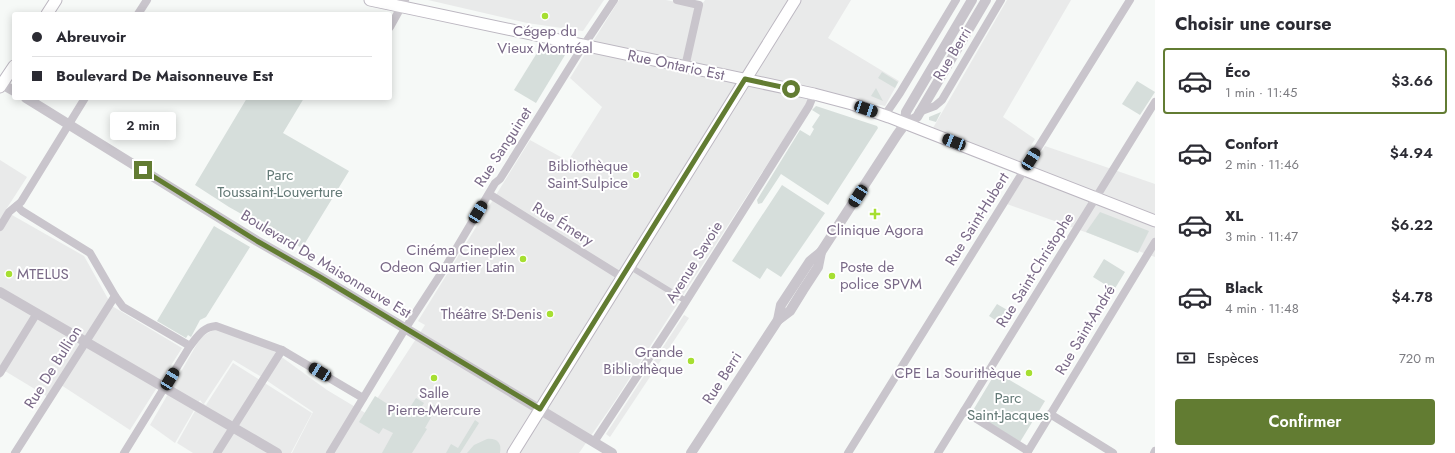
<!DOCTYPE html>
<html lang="fr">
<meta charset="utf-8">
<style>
body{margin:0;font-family:Jost,sans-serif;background:#f2f2f3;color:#2b2b33;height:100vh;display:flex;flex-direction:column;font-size:15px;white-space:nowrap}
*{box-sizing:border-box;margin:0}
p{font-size:13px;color:#7c7c81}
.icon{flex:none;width:22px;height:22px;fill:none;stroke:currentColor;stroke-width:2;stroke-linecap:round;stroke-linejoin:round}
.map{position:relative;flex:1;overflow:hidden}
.side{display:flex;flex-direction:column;background:#fff;width:300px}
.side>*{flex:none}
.hud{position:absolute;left:12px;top:12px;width:380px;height:88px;border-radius:4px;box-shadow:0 2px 10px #0003;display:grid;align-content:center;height:88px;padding:0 20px;background:#fff}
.end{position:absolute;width:18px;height:18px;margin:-9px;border:5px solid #627c32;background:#fff;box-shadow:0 0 0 2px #fff}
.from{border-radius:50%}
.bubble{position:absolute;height:28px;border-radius:4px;background:#fff;box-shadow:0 2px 10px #0003;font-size:13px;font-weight:600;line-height:28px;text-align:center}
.car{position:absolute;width:12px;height:24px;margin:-12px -6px;border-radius:5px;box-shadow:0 0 3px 1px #0007;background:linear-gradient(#222 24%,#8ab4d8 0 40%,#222 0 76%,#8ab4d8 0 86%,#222 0)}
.hud b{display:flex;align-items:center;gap:14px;height:38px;font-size:15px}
.hud b+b{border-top:1px solid #e1e1e2}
.hud i{width:10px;height:10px;background:#2b2b33}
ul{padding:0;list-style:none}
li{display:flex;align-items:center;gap:12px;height:66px;margin:0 8px 6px;padding:0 12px;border:2px solid transparent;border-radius:4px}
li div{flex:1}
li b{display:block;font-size:15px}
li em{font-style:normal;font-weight:600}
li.active{border-color:#627c32}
li>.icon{width:36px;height:36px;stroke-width:1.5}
h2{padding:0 20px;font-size:18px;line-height:48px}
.pay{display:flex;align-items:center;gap:10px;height:44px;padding:0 20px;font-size:15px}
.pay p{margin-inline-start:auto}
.cta{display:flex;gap:8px;margin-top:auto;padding:8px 20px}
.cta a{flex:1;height:46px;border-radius:4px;background:#627c32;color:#fff;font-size:16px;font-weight:600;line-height:46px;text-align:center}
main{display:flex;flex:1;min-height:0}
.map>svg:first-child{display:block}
</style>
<main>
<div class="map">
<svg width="1155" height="453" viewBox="0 0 1155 453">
<rect width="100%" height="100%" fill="#f6f9f7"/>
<g fill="#e9eaea">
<path d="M428 0H604L583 31 527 23Z"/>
<path d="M619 0H666L700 7 705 0H851L828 38 899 81 885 106 815 90 613 404 579 453H292L313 412 260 376 233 360 204 404 206 405 233 363 312 413 291 453H193L177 443 200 402 203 404 200 400 175 443 150 425 201 337 215 329 272 350 327 390 367 414 425 325 418 321 530 140 568 161 602 107 570 78Z"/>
<path d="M1007 0H1071L1003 117 1035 139 1021 162 933 128Z"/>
<path d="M1045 146 1155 184V257L1007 204Z"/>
<path d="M0 160 27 177 5 211 84 256 112 306 182 348 130 430 58 383 48 397 5 371 0 379Z"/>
<path d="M684 315 689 318 610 437 606 434Z"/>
</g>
<g fill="#d6dedb">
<path d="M540 48 563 53 565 55 536 103 514 90Z"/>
<path d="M882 72 898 82 895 88 878 78Z"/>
<path d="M1137 81 1155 92 1140 115 1122 104Z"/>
<path d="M876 88 883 101 871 96Z"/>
<path d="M247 98H304L283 133 349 171 302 248 229 207 195 185Z"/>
<path d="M816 106 877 126 878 128 828 205 781 174 762 203 758 204 757 200 800 130 810 136 814 129 812 127 820 115 812 110Z"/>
<path d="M941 112 936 122 929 120V117Z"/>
<path d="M782 185 825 213 781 277 767 268 760 279 732 261Z"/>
<path d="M1100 212 1149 231 1138 253 1086 232Z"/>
<path d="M214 226 250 247 206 317 200 320 191 337 188 335 186 338 157 321Z"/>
<path d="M1104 259 1125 272 1114 290 1093 277Z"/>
<path d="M997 304 1014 314 1006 327 989 316Z"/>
<path d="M996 372 1045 401 1020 442 972 412Z"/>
<path d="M375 396 405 415 416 398 424 403 422 406 428 410 434 405 437 407 425 428 427 429 412 453H382L393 433 383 428 379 434 359 422Z"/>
<path d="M475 420 479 423 460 453H446L451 444 458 448Z"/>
<path d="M487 439C497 438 502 443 500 453H467L474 445Z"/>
</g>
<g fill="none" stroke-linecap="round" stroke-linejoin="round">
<g stroke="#bcb7c1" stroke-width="13">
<g id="secondary">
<path d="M370 0 814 94 852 104 889 117 1155 221"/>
<path d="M47 14 56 0"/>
<path d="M0 87 14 66"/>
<path d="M513 453 795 0"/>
</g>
</g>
<path stroke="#c9c5cc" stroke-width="6" d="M629 266 686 301"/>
<g stroke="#c9c5cc" stroke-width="8">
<path d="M677 0 699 5 685 67"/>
<path d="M138 14 147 0"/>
<path d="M390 27 405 0"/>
<path d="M919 112 935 106 942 100 1001 0"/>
<path d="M885 115 900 93 956 0"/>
<path d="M489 194 622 277"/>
<path d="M17 206 22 211 90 253 115 296 123 307 190 346C198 336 203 327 216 326L282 350 363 398"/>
<path d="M0 227 9 212 21 202 85 98"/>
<path d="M0 373 37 313"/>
<path d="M964 411 1028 451"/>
<path d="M1050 414 1113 453"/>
<path d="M594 442 678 314 809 106 814 94"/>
<path d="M15 453 115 296"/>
<path d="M124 453 190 346"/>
<path d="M217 453 282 350"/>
<path d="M330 453 405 329 446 266 495 183 500 179 578 54 614 0"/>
<path d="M848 453 1130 0"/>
<path d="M938 453 1155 102"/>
<path d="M1027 453 1155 242"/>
<path d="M1154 453 1155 451"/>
</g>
<g stroke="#c9c5cc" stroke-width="10">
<path d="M0 83 14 91"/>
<path d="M26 98 257 241 320 277 612 453"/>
<path d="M905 124 917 117 986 0"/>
<path d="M0 292 277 453"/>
<path d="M778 320 790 311 803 290 818 267 821 252"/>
<path d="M691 453 778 320 781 305 810 261 821 252 897 135 905 124 906 112 972 0"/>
</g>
<use href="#secondary" stroke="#fff" stroke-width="11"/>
</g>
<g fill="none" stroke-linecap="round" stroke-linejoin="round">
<path stroke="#627c32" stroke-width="5" d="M143 170 257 241 320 277 540 409 745 79 791 89"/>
</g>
<g fill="#a6df31" stroke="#fff" stroke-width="1.5">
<circle cx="545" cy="16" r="4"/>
<circle cx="636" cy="175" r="4"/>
<path d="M873 208h4v4h4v4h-4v4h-4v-4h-4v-4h4z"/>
<circle cx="523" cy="259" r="4"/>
<circle cx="9" cy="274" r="4"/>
<circle cx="832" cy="276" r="4"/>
<circle cx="550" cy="314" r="4"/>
<circle cx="691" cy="361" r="4"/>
<circle cx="1029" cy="373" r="4"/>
<circle cx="434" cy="378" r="4"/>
</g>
<g text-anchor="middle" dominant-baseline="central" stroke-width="4" stroke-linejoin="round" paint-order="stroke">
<g font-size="15" fill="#796987" stroke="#fff" text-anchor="end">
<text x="545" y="31" text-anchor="middle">Cégep du<tspan x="545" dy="17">Vieux Montréal</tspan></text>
<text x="628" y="166">Bibliothèque<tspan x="628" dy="17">Saint-Sulpice</tspan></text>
<text x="875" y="230" text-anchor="middle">Clinique Agora</text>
<text x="515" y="250">Cinéma Cineplex<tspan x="515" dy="17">Odeon Quartier Latin</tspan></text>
<text x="840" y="267" text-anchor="start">Poste de<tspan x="840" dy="17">police SPVM</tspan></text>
<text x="17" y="274" text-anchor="start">MTELUS</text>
<text x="542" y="314">Théâtre St-Denis</text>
<text x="683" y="352">Grande<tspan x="683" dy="17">Bibliothèque</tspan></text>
<text x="1021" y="373">CPE La Sourithèque</text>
<text x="434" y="393" text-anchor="middle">Salle<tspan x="434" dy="17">Pierre-Mercure</tspan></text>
</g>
<g font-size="15" fill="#796987" stroke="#fff">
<text transform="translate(952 54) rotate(-59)">Rue Berri</text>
<text transform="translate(676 65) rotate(12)">Rue Ontario Est</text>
<text transform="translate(503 147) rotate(-57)">Rue Sanguinet</text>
<text transform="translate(977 219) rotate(-58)">Rue Saint-Hubert</text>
<text transform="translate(563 224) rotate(32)">Rue Émery</text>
<text transform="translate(694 262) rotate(-58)">Avenue Savoie</text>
<text transform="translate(326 264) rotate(31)">Boulevard De Maisonneuve Est</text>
<text transform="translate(1035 270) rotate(-58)">Rue Saint-Christophe</text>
<text transform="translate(1085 330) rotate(-59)">Rue Saint-André</text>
<text transform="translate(53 367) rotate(-58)">Rue De Bullion</text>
<text transform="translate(722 378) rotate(-57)">Rue Berri</text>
</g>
<g font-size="15" fill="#637976" stroke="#fff">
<text x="280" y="175">Parc<tspan x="280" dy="17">Toussaint-Louverture</tspan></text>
<text x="1008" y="398">Parc<tspan x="1008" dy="17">Saint-Jacques</tspan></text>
</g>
</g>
</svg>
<i class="end from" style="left:791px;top:89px"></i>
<i class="end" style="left:143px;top:170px"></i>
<div class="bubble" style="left:110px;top:112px;width:66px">2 min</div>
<i class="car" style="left:866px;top:109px;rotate:109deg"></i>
<i class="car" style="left:954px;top:142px;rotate:291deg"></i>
<i class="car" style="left:1031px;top:159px;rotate:32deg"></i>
<i class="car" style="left:858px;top:196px;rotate:213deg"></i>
<i class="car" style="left:478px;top:212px;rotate:31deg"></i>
<i class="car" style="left:320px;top:372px;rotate:301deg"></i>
<i class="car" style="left:170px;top:379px;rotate:31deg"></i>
<div class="hud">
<b><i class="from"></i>Abreuvoir</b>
<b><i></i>Boulevard De Maisonneuve Est</b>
</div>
</div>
<section class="side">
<h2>Choisir une course</h2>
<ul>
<li class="active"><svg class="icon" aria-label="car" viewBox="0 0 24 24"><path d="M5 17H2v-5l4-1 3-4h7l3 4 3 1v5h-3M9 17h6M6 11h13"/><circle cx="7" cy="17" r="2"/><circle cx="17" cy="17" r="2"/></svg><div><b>Éco</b><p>1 min · 11:45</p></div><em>$3.66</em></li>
<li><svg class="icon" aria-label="car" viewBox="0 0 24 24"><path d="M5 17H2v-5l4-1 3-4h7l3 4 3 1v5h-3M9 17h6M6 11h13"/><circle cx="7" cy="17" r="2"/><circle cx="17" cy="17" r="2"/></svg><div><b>Confort</b><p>2 min · 11:46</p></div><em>$4.94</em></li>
<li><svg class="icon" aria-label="car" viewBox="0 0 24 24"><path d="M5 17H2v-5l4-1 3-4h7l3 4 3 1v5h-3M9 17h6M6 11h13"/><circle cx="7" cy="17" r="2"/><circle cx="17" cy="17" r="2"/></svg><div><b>XL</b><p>3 min · 11:47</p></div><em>$6.22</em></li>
<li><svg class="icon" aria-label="car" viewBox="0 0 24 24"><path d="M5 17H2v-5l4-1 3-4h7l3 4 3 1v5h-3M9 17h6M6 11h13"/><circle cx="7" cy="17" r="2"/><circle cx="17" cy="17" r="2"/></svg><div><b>Black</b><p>4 min · 11:48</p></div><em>$4.78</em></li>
</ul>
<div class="pay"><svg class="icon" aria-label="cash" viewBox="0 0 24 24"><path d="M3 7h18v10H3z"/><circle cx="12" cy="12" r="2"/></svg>Espèces<p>720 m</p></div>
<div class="cta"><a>Confirmer</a></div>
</section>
</main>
